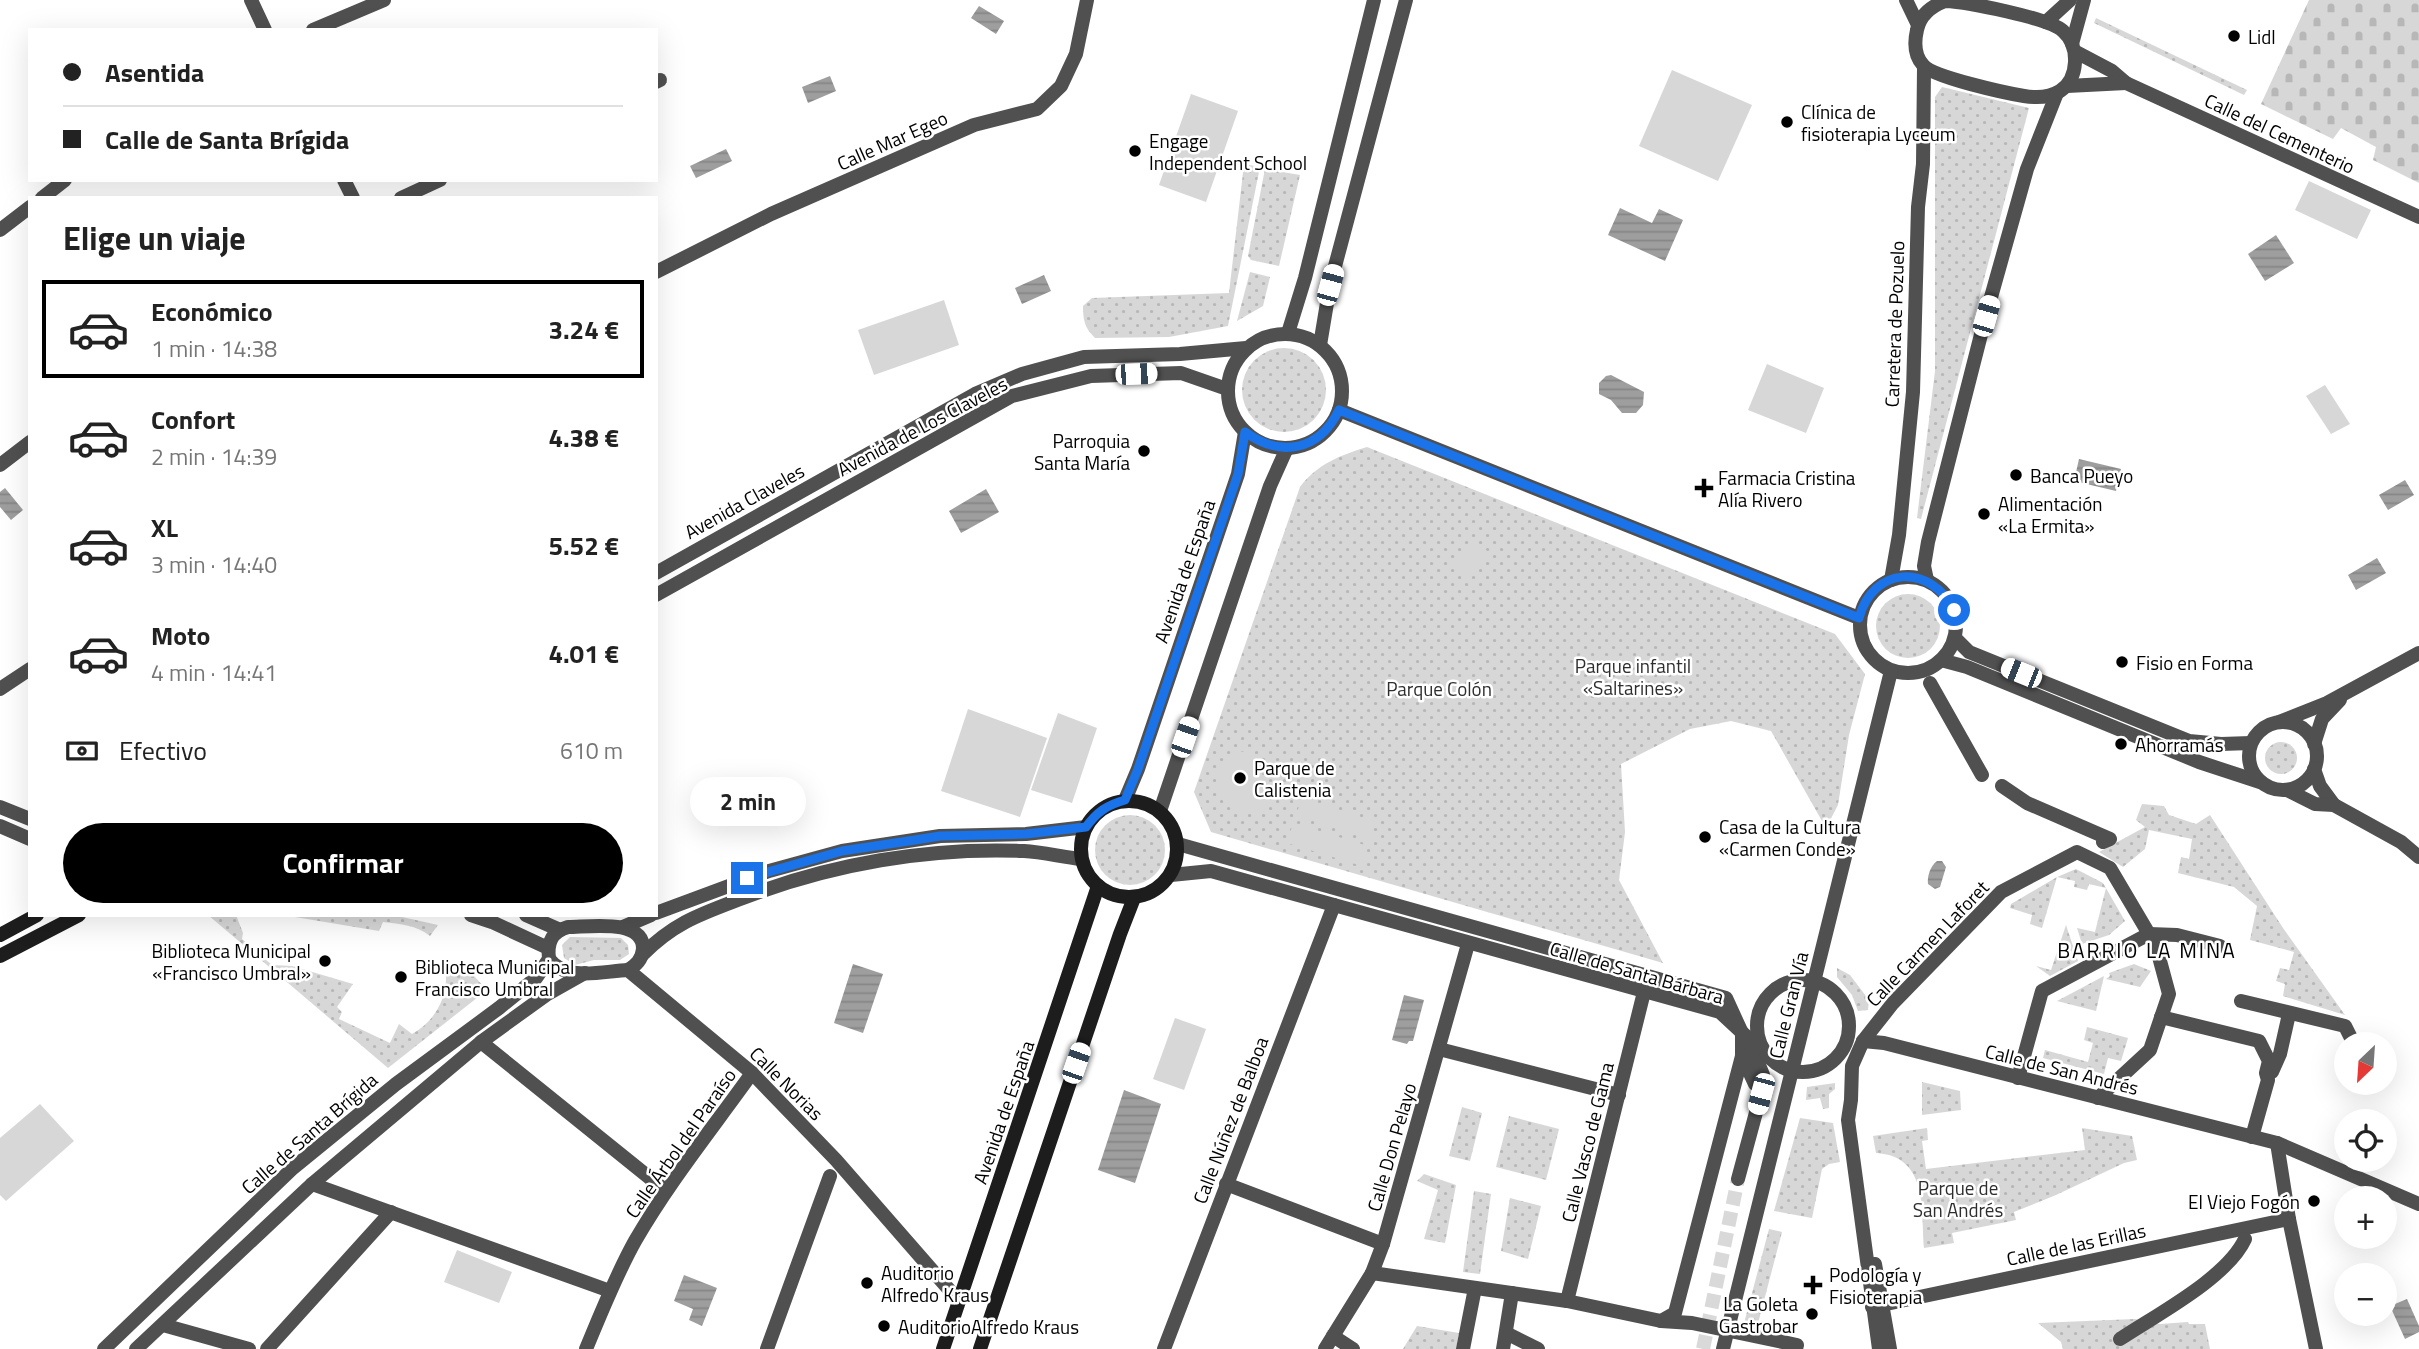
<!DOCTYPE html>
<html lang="es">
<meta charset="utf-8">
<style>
body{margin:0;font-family:"Titillium Web",sans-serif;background:#f2f2f2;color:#222;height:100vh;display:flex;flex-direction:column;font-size:26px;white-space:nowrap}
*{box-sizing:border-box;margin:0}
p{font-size:23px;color:#767676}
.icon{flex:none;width:38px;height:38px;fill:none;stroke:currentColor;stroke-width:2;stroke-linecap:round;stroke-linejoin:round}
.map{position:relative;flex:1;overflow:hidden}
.details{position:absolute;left:28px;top:196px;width:630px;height:721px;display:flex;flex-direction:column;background:#fff;border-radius:0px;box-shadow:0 7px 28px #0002}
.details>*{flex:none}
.top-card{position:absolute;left:28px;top:28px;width:630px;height:154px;border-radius:0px;box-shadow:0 7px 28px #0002;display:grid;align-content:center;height:154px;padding:0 35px;background:#fff}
.needle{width:46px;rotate:205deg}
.controls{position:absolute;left:2334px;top:1032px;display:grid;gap:14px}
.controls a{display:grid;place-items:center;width:63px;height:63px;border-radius:50%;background:#fff;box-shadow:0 7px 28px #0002;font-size:35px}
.end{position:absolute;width:32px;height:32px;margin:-16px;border:9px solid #1a73e8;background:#fff;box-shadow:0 0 0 4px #fff}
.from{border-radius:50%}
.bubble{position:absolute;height:49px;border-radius:24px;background:#fff;box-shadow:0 7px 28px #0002;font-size:23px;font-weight:700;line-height:49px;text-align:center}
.car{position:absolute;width:21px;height:42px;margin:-21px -10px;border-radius:9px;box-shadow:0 0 5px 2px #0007;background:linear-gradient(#fff 24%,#345 0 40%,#fff 0 76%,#345 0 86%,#fff 0)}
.top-card b{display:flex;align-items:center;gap:24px;height:66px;font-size:26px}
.top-card b+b{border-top:2px solid #e0e0e0}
.top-card i{width:18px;height:18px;background:#222}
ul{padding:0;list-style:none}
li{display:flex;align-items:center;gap:21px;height:98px;margin:0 14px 10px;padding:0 21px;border:4px solid transparent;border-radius:0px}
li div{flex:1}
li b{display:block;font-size:26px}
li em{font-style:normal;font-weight:700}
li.selected{border-color:#000}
li>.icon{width:63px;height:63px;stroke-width:1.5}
h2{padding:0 35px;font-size:32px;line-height:84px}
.pay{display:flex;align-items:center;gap:18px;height:77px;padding:0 35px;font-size:26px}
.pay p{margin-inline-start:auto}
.cta{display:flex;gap:14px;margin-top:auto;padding:14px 35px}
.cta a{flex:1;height:80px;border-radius:42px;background:#000;color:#fff;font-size:28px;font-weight:700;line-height:80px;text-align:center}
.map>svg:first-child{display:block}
</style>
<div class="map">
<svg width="2419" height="1349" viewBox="0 0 2419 1349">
<defs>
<pattern id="green-dots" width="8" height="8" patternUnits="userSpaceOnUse" patternTransform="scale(1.75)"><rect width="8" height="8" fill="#d7d7d7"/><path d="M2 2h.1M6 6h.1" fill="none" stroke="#b7b7b7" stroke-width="1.8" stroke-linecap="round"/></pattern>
<pattern id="cemetery-stones" width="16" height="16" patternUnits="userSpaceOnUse" patternTransform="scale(1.75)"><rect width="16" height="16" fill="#d7d7d7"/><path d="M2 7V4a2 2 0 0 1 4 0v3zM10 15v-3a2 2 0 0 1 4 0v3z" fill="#b7b7b7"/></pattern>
<pattern id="water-rules" width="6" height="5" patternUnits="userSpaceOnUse" patternTransform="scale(1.75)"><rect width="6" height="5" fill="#9e9e9e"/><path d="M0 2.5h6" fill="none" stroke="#868686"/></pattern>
</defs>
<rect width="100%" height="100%" fill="#fff"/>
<g fill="url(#green-dots)">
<path d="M2096 18 2247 90 2244 95 2094 23Z"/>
<path d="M1942 87 2029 108 1921 519 1917 518 1935 371V97Z"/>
<path d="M1244 164 1260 167 1228 326 1169 337 1095 338C1085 328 1083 321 1083 306L1092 298 1229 293Z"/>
<path d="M1265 169 1300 175 1279 266 1251 260 1248 256Z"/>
<path d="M1250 272 1270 277 1263 306 1237 321Z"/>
<circle cx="1284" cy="390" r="42"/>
<path d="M1367 447 1835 634 1865 674 1849 735 1838 805 1826 828 1771 731 1731 721 1690 729 1621 764 1625 832 1619 880 1663 963 1211 832 1194 792 1300 487C1317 464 1341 455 1367 447Z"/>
<circle cx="1908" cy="626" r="32"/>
<circle cx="2281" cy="758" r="16"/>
<path d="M2142 804 2164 806 2169 815 2196 824 2210 815 2283 928 2345 1015 2283 996 2285 984 2276 981 2280 968 2289 970 2294 952 2250 940 2257 906 2234 887 2178 873 2181 857 2189 859 2192 839 2149 830 2145 849 2123 867 2099 852 2145 827 2136 820Z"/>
<circle cx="1130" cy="850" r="35"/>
<path d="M2076 869 2103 883 2125 921 2109 935 2082 944 2077 928 2095 932 2106 888 2089 884 2087 890 2074 887 2075 881 2057 877 2042 928 2030 924 2032 915 2010 908 2011 904 2057 877Z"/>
<path d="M208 915H236L243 933 242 939 272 965 292 966 353 984 337 1007 342 1012 339 1019 390 1043 399 1024 412 1034C436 1021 450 994 445 968L463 964 487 990 388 1068Z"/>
<path d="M283 915H393L438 925 430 936C416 925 401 924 383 922L379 931Z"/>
<path d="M2066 925 2078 961 2050 976 2036 966 2051 970Z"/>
<path d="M570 937 621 938 628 945 629 954 620 960H594L575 965 564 958 562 945Z"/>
<path d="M2134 964 2151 971 2140 987 2106 979 2110 976 2109 973Z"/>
<path d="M1837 968 1850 975 1869 1000 1868 1010 1858 1011 1852 995 1837 977Z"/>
<path d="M2104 976 2096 1011 2057 1001Z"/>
<path d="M2087 1027 2128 1038 2121 1061 2108 1058 2104 1074 2043 1058 2045 1050 2088 1062 2093 1043 2084 1040Z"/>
<path d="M1922 1082 1960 1091 1961 1110 1922 1115Z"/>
<path d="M1835 1083V1089L1829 1094V1108L1823 1109 1820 1098 1806 1100 1807 1087Z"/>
<path d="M1462 1107 1482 1113 1470 1161 1449 1156Z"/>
<path d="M1509 1116 1559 1129 1546 1180 1496 1167Z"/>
<path d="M1800 1118 1833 1123 1840 1162 1829 1164 1822 1169 1812 1218 1774 1211Z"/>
<path d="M1927 1128 1928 1140 1922 1141 1926 1169 2085 1150 2082 1128 2132 1136 2137 1160 2124 1163 2056 1195 2014 1212 2016 1220 1952 1233 1954 1243 1924 1248C1921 1209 1928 1156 1876 1153L1873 1136Z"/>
<path d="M1424 1174 1456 1185 1445 1243 1424 1239 1438 1190 1417 1181Z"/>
<path d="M1474 1191 1491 1194 1480 1274 1463 1272Z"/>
<path d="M1510 1198 1541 1206 1528 1259 1501 1251Z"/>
<path d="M1769 1229 1782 1232 1756 1331 1743 1327Z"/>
<path d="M2135 1319 2160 1324 2188 1322 2189 1324H2205L2210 1349H2063L2061 1342 2038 1323Z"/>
<path d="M1417 1326 1459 1333 1456 1349H1403Z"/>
</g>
<path fill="url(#cemetery-stones)" d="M2309 0H2419V183L2373 160 2376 147 2341 128 2333 139 2261 104Z"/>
<g fill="#d7d7d7">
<path d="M1672 70 1752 105 1718 181 1639 146Z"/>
<path d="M1191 94 1238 111 1206 202 1159 185Z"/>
<path d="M2309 181 2371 210 2357 239 2295 210Z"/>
<path d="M944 300 959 345 874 375 858 330Z"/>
<path d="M1767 364 1824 388 1806 433 1748 410Z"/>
<path d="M2325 385 2350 424 2331 434 2306 396Z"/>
<path d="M1471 545 1482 546 1491 555 1467 580C1453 568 1454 552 1471 545Z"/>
<path d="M968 709 1047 738 1020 817 941 791Z"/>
<path d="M1058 713 1097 728 1072 803 1031 790Z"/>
<path d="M1247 751 1274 795C1235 850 1181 760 1247 751Z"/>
<path d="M1302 798 1375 822 1370 839 1296 815Z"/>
<path d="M1293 823 1368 846 1362 866 1287 843Z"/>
<path d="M1175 1018 1206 1029 1184 1090 1153 1079Z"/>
<path d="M40 1104 74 1141 6 1201 0 1195V1138Z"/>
<path d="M457 1250 512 1272 499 1303 444 1282Z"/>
</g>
<g fill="url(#water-rules)">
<path d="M979 6 1004 21 996 34 971 18Z"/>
<path d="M830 76 836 91 808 103 802 87Z"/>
<path d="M726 149 732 161 696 178 690 166Z"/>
<path d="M1620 208 1652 223 1659 209 1683 220 1665 261 1608 235Z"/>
<path d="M2276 235 2294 263 2265 281 2248 254Z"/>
<path d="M1044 275 1051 291 1022 304 1015 288Z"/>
<path d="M1611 375 1644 392 1643 405 1636 413H1622L1611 400 1599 394V383L1606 376Z"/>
<path d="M2079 459 2121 469 2116 491 2074 481Z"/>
<path d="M2405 480 2414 495 2388 510 2379 495Z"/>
<path d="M5 488 23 510 11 520 0 507V492Z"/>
<path d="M986 489 999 512 961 533 949 511Z"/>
<path d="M2377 558 2386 573 2356 590 2348 575Z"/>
<path d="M1937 861H1942L1946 867 1940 887 1935 889 1928 884C1927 877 1930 866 1937 861Z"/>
<path d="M853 964 883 974 863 1033 834 1023Z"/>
<path d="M1404 995 1424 1000 1413 1041H1409L1407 1044 1392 1040Z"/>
<path d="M1124 1090 1161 1104 1135 1183 1098 1170Z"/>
<path d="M684 1275 717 1288 702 1326 689 1320 693 1309 674 1301Z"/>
<path d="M2407 1299 2419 1326V1332L2405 1339 2390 1306Z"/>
</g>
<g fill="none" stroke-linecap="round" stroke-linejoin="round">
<path stroke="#d9d9d9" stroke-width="14" stroke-dasharray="14 7" stroke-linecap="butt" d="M1703 1349 1738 1179"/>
<g stroke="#505050" stroke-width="14">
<path d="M251 0 265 30"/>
<path d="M1906 0 1918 25"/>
<path d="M1945 1C1967 2 2049 18 2063 31 2080 46 2079 79 2060 91 2049 98 2036 98 2024 96 2006 93 1932 77 1923 65 1914 55 1914 43 1917 30 1920 15 1932 6 1945 1Z"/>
<path d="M2046 22 2070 0"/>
<path d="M313 30 384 0"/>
<path d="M2072 44 2084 0"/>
<path d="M2076 52 2112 71 2126 83 2419 217"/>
<path d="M656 82 660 80"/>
<path d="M2067 86 2126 83"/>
<path d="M344 180 353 198"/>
<path d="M42 198 65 180"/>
<path d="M401 198 440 180"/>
<path d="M0 230 30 207"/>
<path d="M656 272 771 214 974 125 1037 109 1061 86 1076 54 1087 0"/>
<path d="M1288 333 1305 278 1374 0"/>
<circle cx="1285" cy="391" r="57"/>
<path d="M1320 345 1330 285 1406 0"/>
<path d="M1339 410 1859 618"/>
<path d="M0 465 30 442"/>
<path d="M656 573 975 394 1022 374 1084 357 1180 354 1246 348"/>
<circle cx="1908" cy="625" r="48"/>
<path d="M1891 580 1899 535 1913 392 1918 207 1923 164 1924 68"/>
<path d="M1927 580 1924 566 1928 542 1986 315 2027 169 2057 93"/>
<path d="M656 595 1012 396 1091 376 1181 373 1227 389"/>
<path d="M1955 638 1969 652 2189 741 2221 744 2251 743"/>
<path d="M1941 660 1967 667 2199 762 2260 782"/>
<path d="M1930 683 1982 775"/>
<path d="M0 689 30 669"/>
<path d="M2279 722 2327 703 2419 653"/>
<circle cx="2283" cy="756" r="34"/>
<path d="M2314 744 2322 719 2340 700"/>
<path d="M2314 769 2320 786 2334 805"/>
<path d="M2002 786 2027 803 2110 839 2103 842"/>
<path d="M2287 790 2315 804 2334 805 2401 842 2419 857"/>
<path d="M1125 800 1138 769 1238 474 1245 432"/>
<path d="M0 807 30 819"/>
<path d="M1160 811 1270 486 1287 448"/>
<path d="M0 826 30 839"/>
<path d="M1178 844 1726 998 1742 1033V1056L1755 1084 1762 1087"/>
<path d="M1171 875 1211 871 1720 1012 1748 1038 1763 1075 1761 1094 1738 1179"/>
<path d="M656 913 769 871 842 851 940 836 1026 834 1086 827"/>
<path d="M471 915 492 922 548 948"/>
<path d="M526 915 560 930"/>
<path d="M623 927 651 915"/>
<path d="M642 955C675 922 701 914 743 898 831 864 928 847 1024 851 1043 852 1062 857 1081 859"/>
<path d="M549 959C566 982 603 971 628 970L752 1073 836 1160 959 1301"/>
<path d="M549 959C547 943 551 932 568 927 589 927 644 918 643 949 642 960 636 965 628 970"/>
<circle cx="1803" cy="1026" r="46"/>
<path d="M2241 1001 2345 1026 2351 1038"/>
<path d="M2161 1017 2259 1041 2269 1061 2266 1073 2268 1080 2252 1137"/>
<path d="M1863 1041 1884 1043 2277 1143 2419 1204"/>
<path d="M481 1042 666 1191"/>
<path d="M1439 1049 1619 1095"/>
<path d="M2272 1072 2280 1054 2289 1014"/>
<path d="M2018 1078 2042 991 2149 934 2177 935 2220 946"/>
<path d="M2277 1143 2289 1219 2316 1349"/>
<path d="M312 1184 610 1291"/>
<path d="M1226 1184 1383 1244"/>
<path d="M1875 1264 1890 1349"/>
<path d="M1372 1273 1567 1301 1661 1321 1692 1323 1797 1345 1796 1349"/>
<path d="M1567 1301 1644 992"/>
<path d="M1872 1307 2289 1219"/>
<path d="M1661 1321 1675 1313 1742 1056"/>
<path d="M163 1325 249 1349"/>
<path d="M1506 1333 1538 1349"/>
<path d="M1333 1336 1353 1349"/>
<path d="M2120 1339C2156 1315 2227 1278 2245 1239"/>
<path d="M104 1349 293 1168 396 1084 499 1008 536 978 549 959"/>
<path d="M136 1349 312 1184 481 1042 546 995 585 973"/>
<path d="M267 1349 391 1212"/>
<path d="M586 1349C601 1313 616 1275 635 1241 669 1182 712 1129 752 1073"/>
<path d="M767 1349 830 1176"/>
<path d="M1164 1349 1334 905"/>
<path d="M1325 1349 1372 1273 1383 1244 1468 944"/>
<path d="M1463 1349 1475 1288"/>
<path d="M1503 1349 1512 1293"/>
<path d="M1723 1349 1891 671"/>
<path d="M1879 1349 1848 1120 1851 1100 1852 1066 1863 1041 1893 1003 2001 892 2077 852 2110 868 2149 934 2159 957 2169 994 2150 1050 2098 1098"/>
</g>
<g stroke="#1d1d1d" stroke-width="14">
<circle cx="1129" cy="849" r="48"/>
<path d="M0 935 37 915"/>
<path d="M0 956 79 915"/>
<path d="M943 1349 1098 886"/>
<path d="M980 1349 1120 934 1134 898"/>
</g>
</g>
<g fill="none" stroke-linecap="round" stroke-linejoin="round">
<path stroke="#1a73e8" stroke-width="9" d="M747 878 842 851 915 840 940 836 1026 834 1086 827C1097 812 1107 805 1125 800L1138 769 1238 474 1245 432C1281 458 1319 451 1339 410L1859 618C1873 566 1930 563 1954 610"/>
</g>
<g fill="#000" stroke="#fff" stroke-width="2.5">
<circle cx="2234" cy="36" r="7"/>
<circle cx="1787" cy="122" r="7"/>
<circle cx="1135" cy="151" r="7"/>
<circle cx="1144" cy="451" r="7"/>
<circle cx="2016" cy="475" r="7"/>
<path d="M1700.5 477.5h7v7h7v7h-7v7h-7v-7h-7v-7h7z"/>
<circle cx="1984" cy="514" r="7"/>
<circle cx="2122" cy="662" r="7"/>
<circle cx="2121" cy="744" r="7"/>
<circle cx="1240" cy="778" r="7"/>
<circle cx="1705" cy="837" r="7"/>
<circle cx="325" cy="961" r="7"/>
<circle cx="401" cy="977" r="7"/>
<circle cx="2314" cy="1201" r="7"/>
<circle cx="867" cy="1283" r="7"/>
<path d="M1809.5 1274.5h7v7h7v7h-7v7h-7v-7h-7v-7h7z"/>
<circle cx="1812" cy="1314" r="7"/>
<circle cx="884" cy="1326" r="7"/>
</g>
<g text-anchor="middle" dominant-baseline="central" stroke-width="5" stroke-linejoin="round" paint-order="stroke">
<g font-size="19" fill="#000" stroke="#fff" text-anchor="start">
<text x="2248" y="36">Lidl</text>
<text x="1801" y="111">Clínica de<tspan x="1801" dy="22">fisioterapia Lyceum</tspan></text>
<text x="1149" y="140">Engage<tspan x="1149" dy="22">Independent School</tspan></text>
<text x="1130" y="440" text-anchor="end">Parroquia<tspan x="1130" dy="22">Santa María</tspan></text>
<text x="2030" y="475">Banca Pueyo</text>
<text x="1718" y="477">Farmacia Cristina<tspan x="1718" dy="22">Alía Rivero</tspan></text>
<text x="1998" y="503">Alimentación<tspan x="1998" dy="22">«La Ermita»</tspan></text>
<text x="2136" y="662">Fisio en Forma</text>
<text x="2135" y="744">Ahorramás</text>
<text x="1254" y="767">Parque de<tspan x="1254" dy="22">Calistenia</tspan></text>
<text x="1719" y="826">Casa de la Cultura<tspan x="1719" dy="22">«Carmen Conde»</tspan></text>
<text x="311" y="950" text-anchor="end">Biblioteca Municipal<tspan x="311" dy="22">«Francisco Umbral»</tspan></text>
<text x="415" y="966">Biblioteca Municipal<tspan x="415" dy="22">Francisco Umbral</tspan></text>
<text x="2300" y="1201" text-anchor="end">El Viejo Fogón</text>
<text x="881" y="1272">Auditorio<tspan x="881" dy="22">Alfredo Kraus</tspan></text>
<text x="1829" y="1274">Podología y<tspan x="1829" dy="22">Fisioterapia</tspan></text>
<text x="1798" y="1303" text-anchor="end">La Goleta<tspan x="1798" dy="22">Gastrobar</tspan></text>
<text x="898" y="1326">AuditorioAlfredo Kraus</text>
</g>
<g font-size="19" fill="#000" stroke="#fff">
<text transform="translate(2280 133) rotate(25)">Calle del Cementerio</text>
<text transform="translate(892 140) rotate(-24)">Calle Mar Egeo</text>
<text transform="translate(1894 324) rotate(-88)">Carretera de Pozuelo</text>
<text transform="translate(922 426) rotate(-28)">Avenida de Los Claveles</text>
<text transform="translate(744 501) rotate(-29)">Avenida Claveles</text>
<text transform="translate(1184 571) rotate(-71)">Avenida de España</text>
<text transform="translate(1927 943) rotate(-46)">Calle Carmen Laforet</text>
<text transform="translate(1637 972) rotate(16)">Calle de Santa Bárbara</text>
<text transform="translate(1788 1005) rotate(-76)">Calle Gran Vía</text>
<text transform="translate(2062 1069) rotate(14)">Calle de San Andrés</text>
<text transform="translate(787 1083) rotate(45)">Calle Norias</text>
<text transform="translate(1003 1112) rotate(-71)">Avenida de España</text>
<text transform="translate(1230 1120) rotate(-69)">Calle Núñez de Balboa</text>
<text transform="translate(309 1133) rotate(-41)">Calle de Santa Brígida</text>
<text transform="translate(1587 1142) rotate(-76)">Calle Vasco de Gama</text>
<text transform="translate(680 1143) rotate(-55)">Calle Árbol del Paraíso</text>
<text transform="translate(1391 1147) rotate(-74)">Calle Don Pelayo</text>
<text transform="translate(2076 1244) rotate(-12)">Calle de las Erillas</text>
</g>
<g font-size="19" fill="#2e2e2e" stroke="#fff">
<text x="1633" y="665">Parque infantil<tspan x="1633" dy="22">«Saltarines»</tspan></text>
<text x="1439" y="688">Parque Colón</text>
<text x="1958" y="1187">Parque de<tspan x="1958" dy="22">San Andrés</tspan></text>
</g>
<g font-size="21" letter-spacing="2" fill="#000" stroke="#fff">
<text x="2147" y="950">BARRIO LA MINA</text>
</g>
</g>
</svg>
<div class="controls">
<a><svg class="needle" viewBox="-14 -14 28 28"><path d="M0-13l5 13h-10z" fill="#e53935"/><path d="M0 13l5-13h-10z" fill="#767676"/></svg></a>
<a><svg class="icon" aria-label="locate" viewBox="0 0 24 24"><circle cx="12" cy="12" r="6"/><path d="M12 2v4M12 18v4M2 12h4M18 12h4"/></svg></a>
<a>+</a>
<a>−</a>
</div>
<i class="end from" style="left:1954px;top:610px"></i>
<i class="end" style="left:747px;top:878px"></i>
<div class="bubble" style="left:690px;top:777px;width:116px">2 min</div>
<i class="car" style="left:1330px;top:285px;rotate:15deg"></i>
<i class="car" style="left:1986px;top:316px;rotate:16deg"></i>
<i class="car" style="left:1136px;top:374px;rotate:88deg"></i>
<i class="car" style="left:2021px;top:673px;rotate:292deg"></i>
<i class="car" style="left:1185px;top:737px;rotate:19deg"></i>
<i class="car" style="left:1076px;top:1063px;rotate:19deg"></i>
<i class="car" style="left:1761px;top:1094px;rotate:195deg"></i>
<div class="top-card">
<b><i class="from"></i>Asentida</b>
<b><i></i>Calle de Santa Brígida</b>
</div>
<section class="details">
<h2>Elige un viaje</h2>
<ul>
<li class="selected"><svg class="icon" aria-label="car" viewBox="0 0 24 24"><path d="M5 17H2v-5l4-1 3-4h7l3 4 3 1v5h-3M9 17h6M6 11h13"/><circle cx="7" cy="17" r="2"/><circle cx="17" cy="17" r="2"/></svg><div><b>Económico</b><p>1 min · 14:38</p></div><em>3.24 €</em></li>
<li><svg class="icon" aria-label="car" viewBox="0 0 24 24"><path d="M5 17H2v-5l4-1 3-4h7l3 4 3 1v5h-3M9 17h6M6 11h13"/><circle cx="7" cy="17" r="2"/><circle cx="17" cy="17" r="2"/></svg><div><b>Confort</b><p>2 min · 14:39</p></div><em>4.38 €</em></li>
<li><svg class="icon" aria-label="car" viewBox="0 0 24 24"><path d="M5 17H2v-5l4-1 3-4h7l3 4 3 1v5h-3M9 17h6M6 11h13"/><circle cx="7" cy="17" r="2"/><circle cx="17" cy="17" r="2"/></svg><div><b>XL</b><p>3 min · 14:40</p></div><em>5.52 €</em></li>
<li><svg class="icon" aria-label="car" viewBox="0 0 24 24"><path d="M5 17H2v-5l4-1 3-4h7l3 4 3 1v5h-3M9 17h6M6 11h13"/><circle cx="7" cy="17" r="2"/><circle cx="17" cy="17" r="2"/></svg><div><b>Moto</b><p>4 min · 14:41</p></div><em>4.01 €</em></li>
</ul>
<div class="pay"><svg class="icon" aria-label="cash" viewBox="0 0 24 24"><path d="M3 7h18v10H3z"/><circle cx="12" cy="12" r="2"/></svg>Efectivo<p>610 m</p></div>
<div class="cta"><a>Confirmar</a></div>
</section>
</div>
